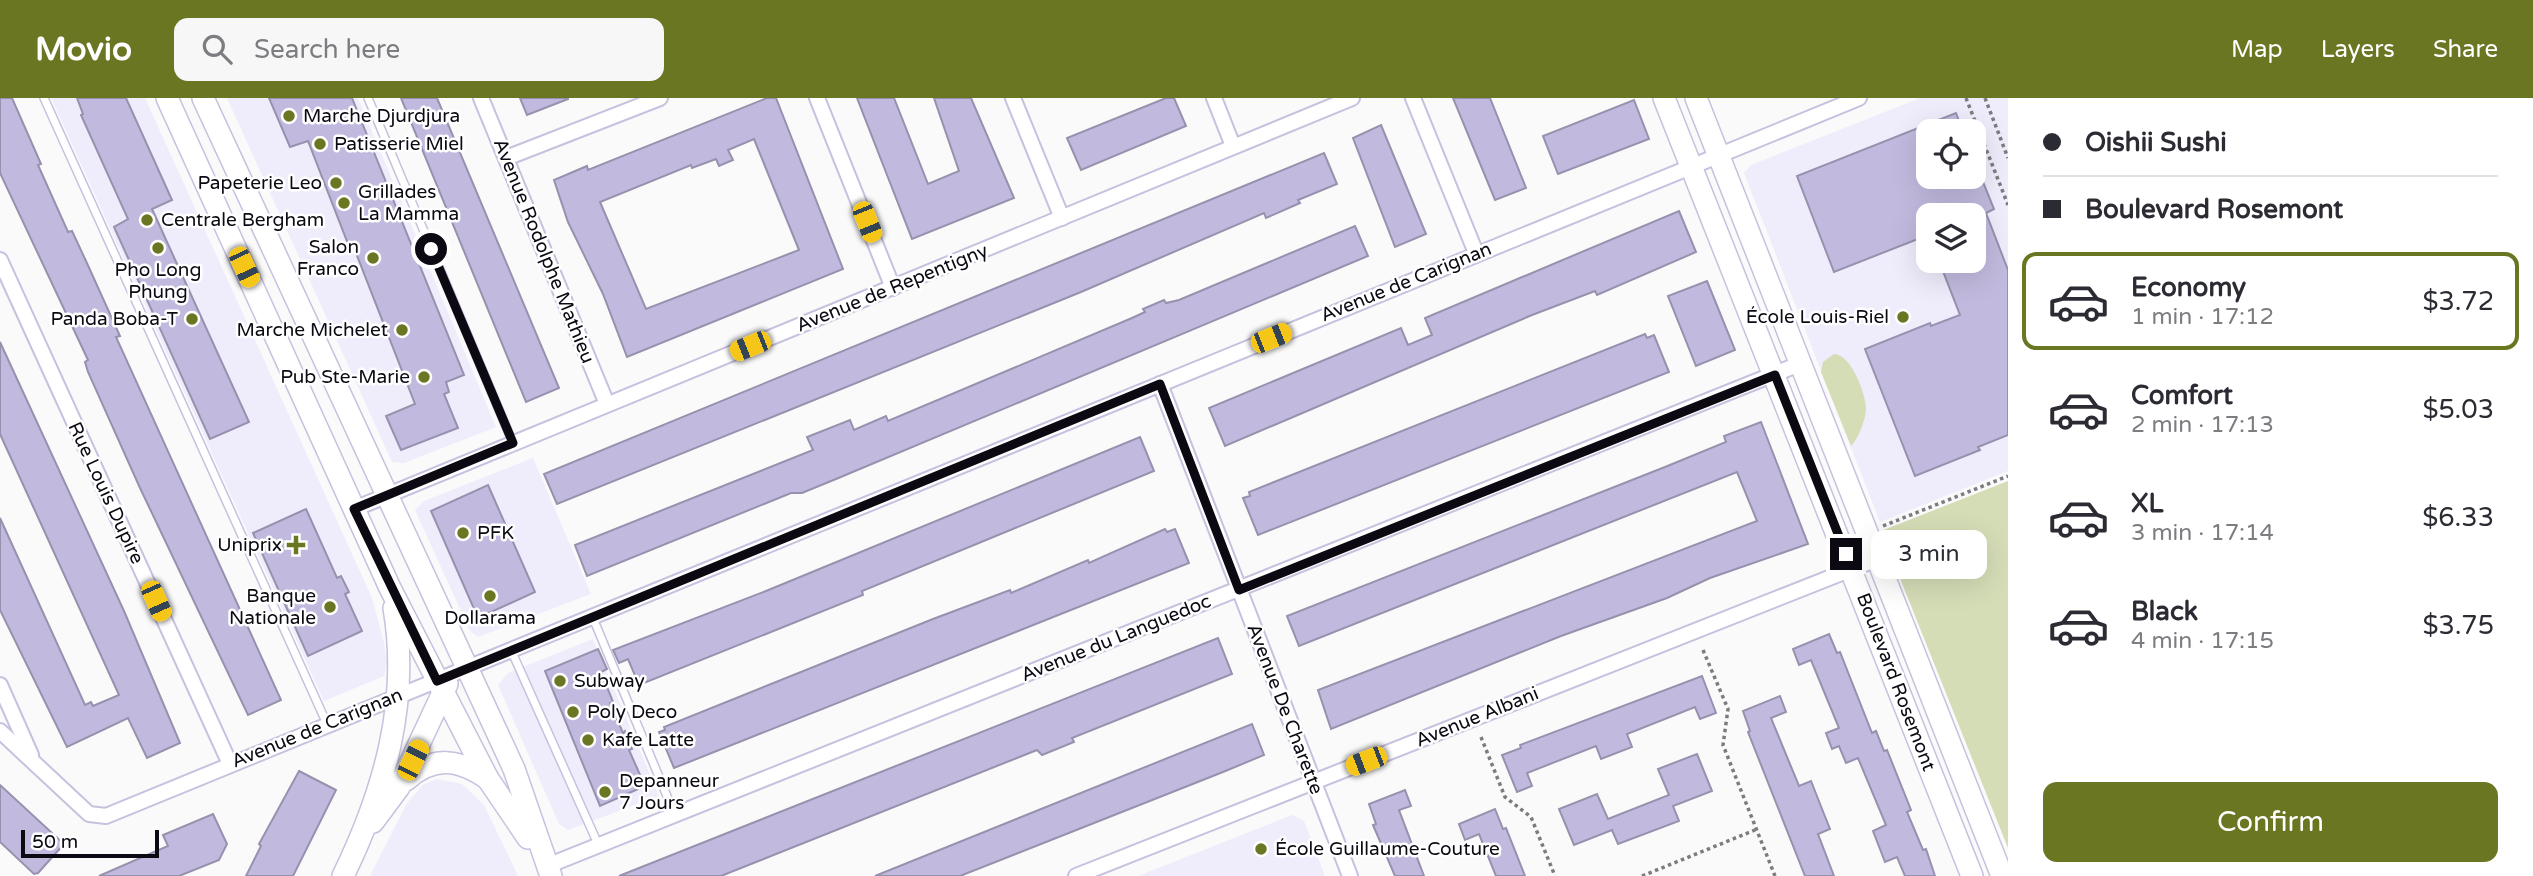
<!DOCTYPE html>
<meta charset="utf-8">
<style>
body{margin:0;font-family:"Varela Round",sans-serif;background:#f7f7f7;color:#2b2b33;height:100vh;display:flex;flex-direction:column;font-size:26px;white-space:nowrap}
*{box-sizing:border-box;margin:0}
p{font-size:23px;color:#7c7c81}
.icon{flex:none;width:38px;height:38px;fill:none;stroke:currentColor;stroke-width:2;stroke-linecap:round;stroke-linejoin:round}
.map{position:relative;flex:1;overflow:hidden}
.drawer{display:flex;flex-direction:column;background:#fff;width:525px}
.drawer>*{flex:none}
.top-card{display:grid;align-content:center;height:154px;padding:0 35px;background:#fff}
.fabs{position:absolute;left:1916px;top:21px;display:grid;gap:14px}
.fabs a{display:grid;place-items:center;width:70px;height:70px;border-radius:14px;background:#fff;box-shadow:0 7px 28px #0002;font-size:35px}
.scale{position:absolute;left:21px;bottom:18px;width:138px;box-sizing:border-box;padding-left:7px;border:4px solid #0c0913;border-top:0;font-size:19px;line-height:24px;white-space:nowrap;color:#0c0913;-webkit-text-stroke:5px #fff;paint-order:stroke}
.end{position:absolute;width:32px;height:32px;margin:-16px;border:9px solid #0c0913;background:#fff;box-shadow:0 0 0 4px #fff}
.from{border-radius:50%}
.bubble{position:absolute;height:49px;border-radius:14px;background:#fff;box-shadow:0 7px 28px #0002;font-size:23px;font-weight:600;line-height:49px;text-align:center}
.car{position:absolute;width:21px;height:42px;margin:-21px -10px;border-radius:9px;box-shadow:0 0 5px 2px #0007;background:linear-gradient(#f5c518 24%,#345 0 40%,#f5c518 0 76%,#345 0 86%,#f5c518 0)}
.top-card b{display:flex;align-items:center;gap:24px;height:66px;font-size:26px}
.top-card b+b{border-top:2px solid #e1e1e2}
.top-card i{width:18px;height:18px;background:#2b2b33}
ul{padding:0;list-style:none}
li{display:flex;align-items:center;gap:21px;height:98px;margin:0 14px 10px;padding:0 21px;border:4px solid transparent;border-radius:14px}
li div{flex:1}
li b{display:block;font-size:26px}
li em{font-style:normal;font-weight:600}
li.active{border-color:#6b7622}
li>.icon{width:63px;height:63px;stroke-width:1.5}
.button{display:flex;gap:14px;margin-top:auto;padding:14px 35px}
.button a{flex:1;height:80px;border-radius:14px;background:#6b7622;color:#fff;font-size:28px;font-weight:600;line-height:80px;text-align:center}
header{display:flex;align-items:center;gap:42px;box-sizing:border-box;height:98px;padding:0 35px;background:#6b7622;color:#fff}
header strong{font-size:33px}
nav{display:flex;gap:38px;margin-inline-start:auto;font-size:24px}
.search{width:490px;height:63px;background:#f7f7f7;display:flex;align-items:center;gap:18px;box-sizing:border-box;padding:0 24px;border-radius:14px;color:#7c7c81;font-size:26px}
main{display:flex;flex:1;min-height:0}
.map>svg:first-child{display:block}
</style>
<header>
<strong>Movio</strong>
<div class="search"><svg class="icon" aria-label="search" viewBox="0 0 24 24"><circle cx="10" cy="10" r="6"/><path d="M15 15l6 6"/></svg>Search here</div>
<nav><a>Map</a><a>Layers</a><a>Share</a></nav>
</header>
<main>
<div class="map">
<svg width="2008" height="778" viewBox="0 0 2008 778">
<rect width="100%" height="100%" fill="#fafafa"/>
<g fill="#efecfc" fill-rule="evenodd">
<path d="M51 0H145L372 500 384 545 387 565 384 578 324 603Z"/>
<path d="M227 0H358L496 329 404 365 392 364Z"/>
<path d="M1920 0H2008V373L1880 424 1744 75 1751 67ZM1928 33H1974V79H1928ZM1928 117H1974V163H1928Z"/>
<path d="M533 360 591 496 478 539 470 533 415 412 424 403Z"/>
<path d="M593 541 659 698 568 732 559 726 498 587 508 575Z"/>
<path d="M437 681 462 686 484 707 518 778H370L407 705 424 686Z"/>
<path d="M1292 717 1304 723 1325 778H1138Z"/>
</g>
<g fill="#d5ddb7">
<path d="M1834 256C1851 256 1866 296 1866 312 1865 323 1858 341 1851 348L1821 274 1823 264Z"/>
<path d="M2008 383V750L1881 433Z"/>
</g>
<g fill="#c2bade" stroke="#9791ae" stroke-width="2" fill-rule="evenodd">
<path d="M0 0H12L41 66 38 67 68 134 72 133 86 163 120 238 116 239 281 602 248 617 140 390 88 274 85 264 88 262 0 75Z"/>
<path d="M77 0H126L172 102 152 111 249 324 210 341 114 129 128 121 81 17 83 16Z"/>
<path d="M269 0H352L464 277 446 284 449 294 444 296 458 330 401 352 386 318 415 306 354 150 350 151 308 43 290 49Z"/>
<path d="M401 0H437L559 290 526 304Z"/>
<path d="M520 0H568V1L527 17Z"/>
<path d="M767 0H776L843 171 627 259 603 196 568 124 554 82 587 68 588 72ZM754 41 799 152 646 211 600 104 691 67 692 70 716 61 719 68 733 62 728 52Z"/>
<path d="M857 0H894L928 86 959 73 934 0H971L1014 100 912 141Z"/>
<path d="M1166 0H1174L1186 28 1081 72 1067 40Z"/>
<path d="M1453 0H1490L1526 90 1495 102Z"/>
<path d="M1634 2 1649 41 1558 76 1543 38Z"/>
<path d="M1956 15 1963 33H1928V79H1981L1994 111 1986 115 2008 172V337L1978 349 1980 352 1915 378 1865 251 1930 225 1931 228 1960 217 1939 163H1974V117H1928V137L1834 174 1797 78Z"/>
<path d="M1381 27 1426 136 1395 149 1353 40Z"/>
<path d="M1324 55 1337 86 1298 102 1300 105 1266 120 1264 115 1081 194 557 406 544 376Z"/>
<path d="M1679 113 1696 154 1597 197 1595 193 1532 217 1225 348 1209 310 1401 230 1408 247 1432 237 1425 220Z"/>
<path d="M1355 128 1368 158 836 381 802 395H791L587 478 575 447 813 352 807 339 850 322 854 332 886 318 888 323 1132 220 1145 214 1143 211 1164 202 1166 205 1179 202Z"/>
<path d="M1707 183 1735 252 1696 268 1668 198Z"/>
<path d="M1645 236 1647 240 1654 237 1669 274 1258 437 1243 400 1250 398 1249 394Z"/>
<path d="M0 244 124 513 180 645 147 660 128 620 67 649 0 512V420L85 607 91 604 93 608 119 597 0 336Z"/>
<path d="M1761 324 1808 446 1710 480 1667 500 1561 538 1331 631 1318 592 1757 423 1737 374 1299 548 1287 518 1665 369 1726 344 1724 338Z"/>
<path d="M1140 339 1154 373 862 493 863 497 639 587 628 561 619 565 613 552 766 493Z"/>
<path d="M488 387 535 494 478 520 431 413Z"/>
<path d="M306 411 337 480 341 478 349 494 345 496 362 533 308 558 253 435Z"/>
<path d="M1165 431 1167 434 1175 431 1189 465 674 670 659 634 665 632 664 629 933 521 1010 492 1011 495 1088 462 1089 465Z"/>
<path d="M1829 536 1837 555 1840 554 1872 635 1876 633 1884 653 1887 652 1911 712 1907 714 1923 752 1926 751 1935 778H1905L1897 759 1885 764 1873 733 1886 727 1858 660 1846 665 1839 648 1832 651 1826 635 1839 630 1811 562 1799 567 1793 551Z"/>
<path d="M1218 540 1232 576 1072 640 1074 644 1042 657 1037 652 721 778H619Z"/>
<path d="M598 551 607 571 601 574 613 604 610 605 623 635 625 633 632 651 629 652 645 688 600 708 545 573Z"/>
<path d="M1702 578 1716 615 1700 621 1695 609 1627 636 1632 649 1601 661 1596 648 1527 675 1532 688 1517 694 1502 657 1521 650 1520 647Z"/>
<path d="M1780 598 1786 614 1771 620 1799 688 1811 683 1824 716 1830 731 1818 736 1834 778H1805L1748 634 1750 633 1743 613Z"/>
<path d="M1252 626 1264 657 1223 674 960 778H875Z"/>
<path d="M1697 656 1712 693 1673 708 1679 723 1618 746 1612 732 1574 747 1559 711 1597 696 1608 721 1669 697 1658 671Z"/>
<path d="M299 673 336 692 293 778H246L261 748 259 746Z"/>
<path d="M0 687 64 746 38 775 34 776 0 744Z"/>
<path d="M1405 692 1411 708 1399 712 1424 778H1395L1373 727 1376 726 1369 706Z"/>
<path d="M1495 711 1503 731 1506 730 1525 778H1496L1479 736 1465 742 1459 726Z"/>
<path d="M213 716 227 746 219 762 179 778H99L168 748 163 737Z"/>
</g>
<g fill="none" stroke-linecap="round" stroke-linejoin="round">
<g stroke="#c7c1df" stroke-width="10">
<g id="lane">
<path d="M44 0 327 626"/>
<path d="M368 0 513 345"/>
<path d="M593 520 674 715"/>
<path d="M511 552 598 746"/>
</g>
</g>
<g stroke="#c7c1df" stroke-width="18">
<g id="street">
<path d="M481 0 607 306"/>
<path d="M817 0 893 190"/>
<path d="M1013 0 1062 120"/>
<path d="M1214 0 1233 48"/>
<path d="M1413 0 1476 155"/>
<path d="M506 60 660 0"/>
<path d="M0 162 230 666"/>
<path d="M1160 286 1350 778"/>
<path d="M354 411 1352 0"/>
<path d="M0 587 31 657"/>
<path d="M0 633 89 716 106 718 1859 0"/>
<path d="M547 768 1802 265"/>
<path d="M1076 778 1877 461"/>
</g>
</g>
<g stroke="#c7c1df" stroke-width="24">
<g id="secondary">
<path d="M167 0 390 490 488 681 528 740"/>
<path d="M203 0 514 671 551 778"/>
<path d="M1664 0 1972 778"/>
<path d="M1696 0 2002 778"/>
<path d="M406 682C434 657 459 661 488 681"/>
<path d="M373 724 399 689 447 586"/>
<path d="M343 778C384 694 410 604 394 510"/>
</g>
</g>
<g stroke="#7c7b80" stroke-width="3.5" stroke-dasharray="3.5 3.5" stroke-linecap="butt">
<path d="M1966 0 2008 107"/>
<path d="M1985 0 2008 60"/>
<path d="M1883 428 2008 378"/>
<path d="M1703 552 1728 611 1723 647 1775 778"/>
<path d="M1481 639 1505 699 1531 719 1555 778"/>
<path d="M1642 778 1755 732"/>
</g>
<use href="#lane" stroke="#fff" stroke-width="7"/>
<use href="#street" stroke="#fff" stroke-width="14"/>
<use href="#secondary" stroke="#fff" stroke-width="21"/>
</g>
<g fill="none" stroke-linecap="round" stroke-linejoin="round">
<path stroke="#0c0913" stroke-width="9" d="M431 151 513 345 354 411 437 583 1160 286 1239 492 1775 277 1846 456"/>
</g>
<g fill="#6b7622" stroke="#fff" stroke-width="2.5">
<circle cx="289" cy="18" r="7"/>
<circle cx="320" cy="46" r="7"/>
<circle cx="336" cy="85" r="7"/>
<circle cx="344" cy="105" r="7"/>
<circle cx="147" cy="122" r="7"/>
<circle cx="158" cy="150" r="7"/>
<circle cx="373" cy="160" r="7"/>
<circle cx="1903" cy="219" r="7"/>
<circle cx="192" cy="221" r="7"/>
<circle cx="402" cy="232" r="7"/>
<circle cx="424" cy="279" r="7"/>
<circle cx="463" cy="435" r="7"/>
<path d="M292.5 436.5h7v7h7v7h-7v7h-7v-7h-7v-7h7z"/>
<circle cx="490" cy="498" r="7"/>
<circle cx="330" cy="509" r="7"/>
<circle cx="560" cy="583" r="7"/>
<circle cx="573" cy="614" r="7"/>
<circle cx="588" cy="642" r="7"/>
<circle cx="605" cy="694" r="7"/>
<circle cx="1261" cy="751" r="7"/>
</g>
<g text-anchor="middle" dominant-baseline="central" stroke-width="5" stroke-linejoin="round" paint-order="stroke">
<g font-size="19" fill="#0c0913" stroke="#fff" text-anchor="start">
<text x="303" y="18">Marche Djurdjura</text>
<text x="334" y="46">Patisserie Miel</text>
<text x="322" y="85" text-anchor="end">Papeterie Leo</text>
<text x="358" y="94">Grillades<tspan x="358" dy="22">La Mamma</tspan></text>
<text x="161" y="122">Centrale Bergham</text>
<text x="359" y="149" text-anchor="end">Salon<tspan x="359" dy="22">Franco</tspan></text>
<text x="158" y="172" text-anchor="middle">Pho Long<tspan x="158" dy="22">Phung</tspan></text>
<text x="1889" y="219" text-anchor="end">École Louis-Riel</text>
<text x="178" y="221" text-anchor="end">Panda Boba-T</text>
<text x="388" y="232" text-anchor="end">Marche Michelet</text>
<text x="410" y="279" text-anchor="end">Pub Ste-Marie</text>
<text x="477" y="435">PFK</text>
<text x="282" y="447" text-anchor="end">Uniprix</text>
<text x="316" y="498" text-anchor="end">Banque<tspan x="316" dy="22">Nationale</tspan></text>
<text x="490" y="520" text-anchor="middle">Dollarama</text>
<text x="574" y="583">Subway</text>
<text x="587" y="614">Poly Deco</text>
<text x="602" y="642">Kafe Latte</text>
<text x="619" y="683">Depanneur<tspan x="619" dy="22">7 Jours</tspan></text>
<text x="1275" y="751">École Guillaume-Couture</text>
</g>
<g font-size="19" fill="#0c0913" stroke="#fff">
<text transform="translate(544 153) rotate(68)">Avenue Rodolphe Mathieu</text>
<text transform="translate(1406 184) rotate(-22)">Avenue de Carignan</text>
<text transform="translate(892 190) rotate(-22)">Avenue de Repentigny</text>
<text transform="translate(106 395) rotate(65)">Rue Louis Dupire</text>
<text transform="translate(1116 540) rotate(-22)">Avenue du Languedoc</text>
<text transform="translate(1896 584) rotate(69)">Boulevard Rosemont</text>
<text transform="translate(1285 611) rotate(69)">Avenue De Charette</text>
<text transform="translate(1477 619) rotate(-22)">Avenue Albani</text>
<text transform="translate(317 630) rotate(-22)">Avenue de Carignan</text>
</g>
</g>
</svg>
<div class="fabs">
<a><svg class="icon" aria-label="locate" viewBox="0 0 24 24"><circle cx="12" cy="12" r="6"/><path d="M12 2v4M12 18v4M2 12h4M18 12h4"/></svg></a>
<a><svg class="icon" aria-label="layers" viewBox="0 0 24 24"><path d="M12 4l9 5-9 5-9-5zM3 14l9 5 9-5"/></svg></a>
</div>
<div class="scale">50 m</div>
<i class="end from" style="left:431px;top:151px"></i>
<i class="end" style="left:1846px;top:456px"></i>
<div class="bubble" style="left:1871px;top:432px;width:116px">3 min</div>
<i class="car" style="left:867px;top:124px;rotate:158deg"></i>
<i class="car" style="left:244px;top:169px;rotate:155deg"></i>
<i class="car" style="left:1271px;top:240px;rotate:68deg"></i>
<i class="car" style="left:750px;top:248px;rotate:248deg"></i>
<i class="car" style="left:156px;top:503px;rotate:156deg"></i>
<i class="car" style="left:413px;top:662px;rotate:26deg"></i>
<i class="car" style="left:1366px;top:663px;rotate:249deg"></i>
</div>
<section class="drawer">
<div class="top-card">
<b><i class="from"></i>Oishii Sushi</b>
<b><i></i>Boulevard Rosemont</b>
</div>
<ul>
<li class="active"><svg class="icon" aria-label="car" viewBox="0 0 24 24"><path d="M5 17H2v-5l4-1 3-4h7l3 4 3 1v5h-3M9 17h6M6 11h13"/><circle cx="7" cy="17" r="2"/><circle cx="17" cy="17" r="2"/></svg><div><b>Economy</b><p>1 min · 17:12</p></div><em>$3.72</em></li>
<li><svg class="icon" aria-label="car" viewBox="0 0 24 24"><path d="M5 17H2v-5l4-1 3-4h7l3 4 3 1v5h-3M9 17h6M6 11h13"/><circle cx="7" cy="17" r="2"/><circle cx="17" cy="17" r="2"/></svg><div><b>Comfort</b><p>2 min · 17:13</p></div><em>$5.03</em></li>
<li><svg class="icon" aria-label="car" viewBox="0 0 24 24"><path d="M5 17H2v-5l4-1 3-4h7l3 4 3 1v5h-3M9 17h6M6 11h13"/><circle cx="7" cy="17" r="2"/><circle cx="17" cy="17" r="2"/></svg><div><b>XL</b><p>3 min · 17:14</p></div><em>$6.33</em></li>
<li><svg class="icon" aria-label="car" viewBox="0 0 24 24"><path d="M5 17H2v-5l4-1 3-4h7l3 4 3 1v5h-3M9 17h6M6 11h13"/><circle cx="7" cy="17" r="2"/><circle cx="17" cy="17" r="2"/></svg><div><b>Black</b><p>4 min · 17:15</p></div><em>$3.75</em></li>
</ul>
<div class="button"><a>Confirm</a></div>
</section>
</main>
